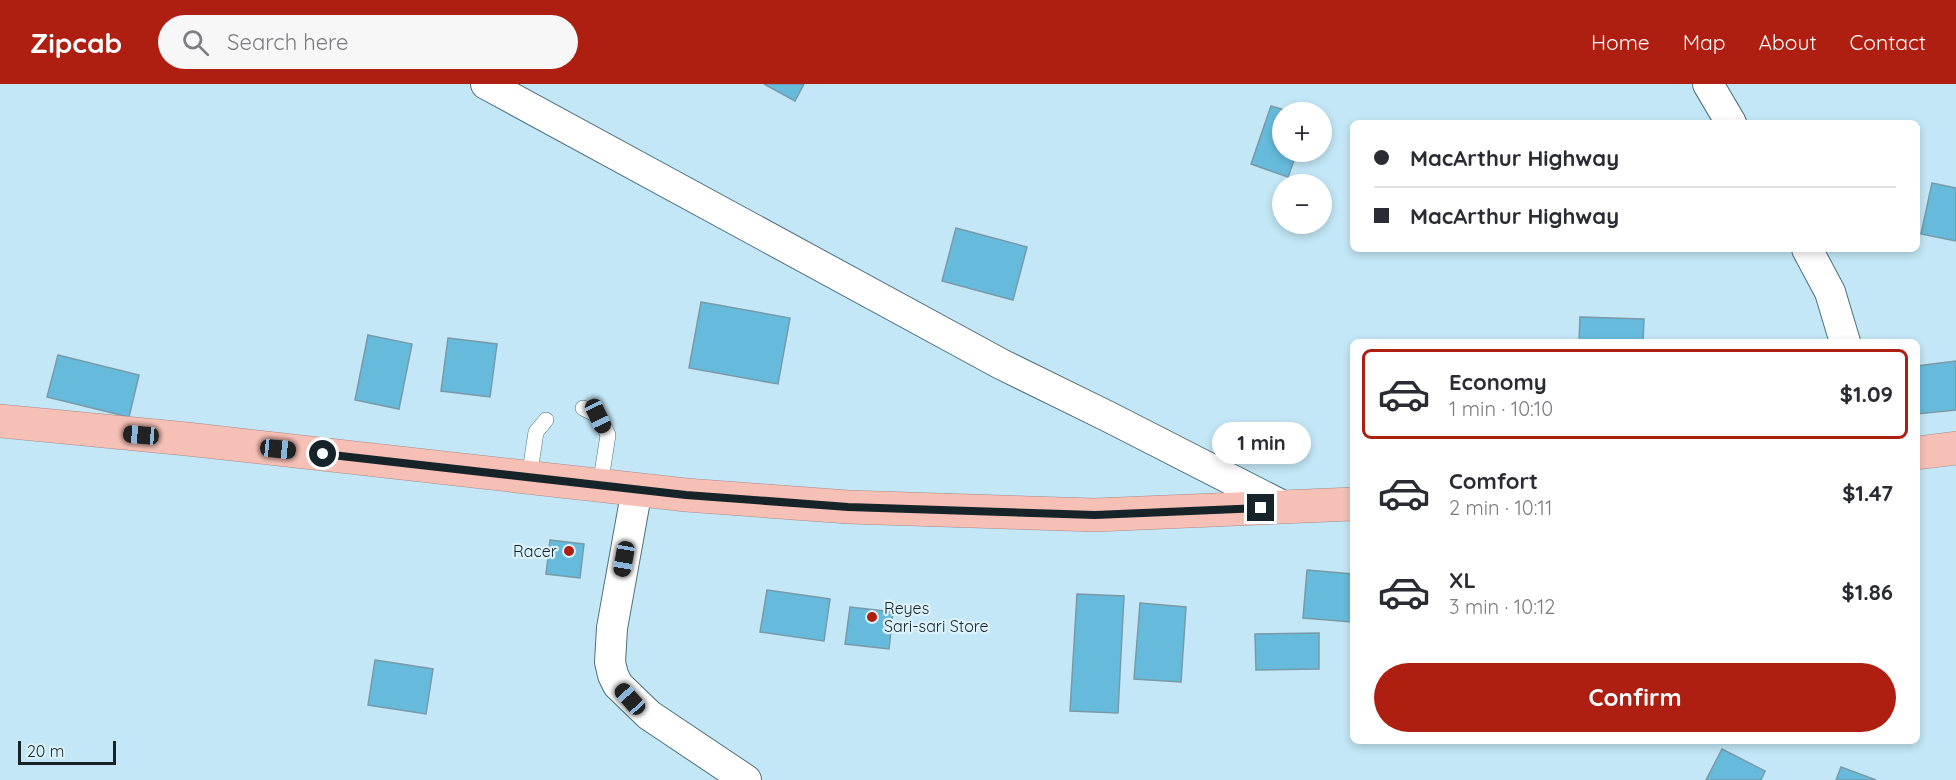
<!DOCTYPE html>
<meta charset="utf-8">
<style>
body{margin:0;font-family:Quicksand,sans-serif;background:#f7f7f7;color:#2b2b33;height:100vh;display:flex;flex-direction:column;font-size:22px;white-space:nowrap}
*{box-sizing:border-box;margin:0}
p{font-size:20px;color:#7c7c81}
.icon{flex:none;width:33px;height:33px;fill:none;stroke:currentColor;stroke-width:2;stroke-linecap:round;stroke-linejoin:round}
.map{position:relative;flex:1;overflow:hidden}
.details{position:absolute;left:1350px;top:255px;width:570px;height:405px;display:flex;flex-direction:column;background:#fff;border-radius:9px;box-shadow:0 3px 9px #0003}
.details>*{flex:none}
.top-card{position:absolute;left:1350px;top:36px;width:570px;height:132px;border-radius:9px;box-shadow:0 3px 9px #0003;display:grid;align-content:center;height:132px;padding:0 24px;background:#fff}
.buttons{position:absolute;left:1272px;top:18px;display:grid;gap:12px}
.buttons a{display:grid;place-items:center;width:60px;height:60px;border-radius:50%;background:#fff;box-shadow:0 3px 9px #0003;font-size:30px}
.scale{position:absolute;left:18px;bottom:15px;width:98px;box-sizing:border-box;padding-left:6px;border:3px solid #16242a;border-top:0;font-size:16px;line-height:21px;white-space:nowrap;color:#16242a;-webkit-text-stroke:4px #dcf2fb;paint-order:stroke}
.end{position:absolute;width:27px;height:27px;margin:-14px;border:8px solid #16242a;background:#fff;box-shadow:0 0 0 3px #fff}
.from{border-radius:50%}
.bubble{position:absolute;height:42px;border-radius:21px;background:#fff;box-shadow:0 3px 9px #0003;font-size:20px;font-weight:800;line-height:42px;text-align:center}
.car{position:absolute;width:18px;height:36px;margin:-18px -9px;border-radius:8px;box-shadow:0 0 4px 2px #0007;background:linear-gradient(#222 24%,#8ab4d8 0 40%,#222 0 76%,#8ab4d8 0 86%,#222 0)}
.top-card b{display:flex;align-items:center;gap:21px;height:57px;font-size:22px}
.top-card b+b{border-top:2px solid #e1e1e2}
.top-card i{width:15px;height:15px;background:#2b2b33}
ul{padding:10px 0 0;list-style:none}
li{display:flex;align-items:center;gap:18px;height:90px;margin:0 12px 9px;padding:0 12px;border:3px solid transparent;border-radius:9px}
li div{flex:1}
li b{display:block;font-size:22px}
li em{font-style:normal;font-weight:800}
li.current{border-color:#ae1e11}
li>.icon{width:54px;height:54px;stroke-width:1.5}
.button{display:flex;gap:12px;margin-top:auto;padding:12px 24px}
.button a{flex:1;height:69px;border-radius:36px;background:#ae1e11;color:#fff;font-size:24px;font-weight:800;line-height:69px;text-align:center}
header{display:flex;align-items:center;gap:36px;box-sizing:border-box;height:84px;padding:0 30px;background:#ae1e11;color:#fff}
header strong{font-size:28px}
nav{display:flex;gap:33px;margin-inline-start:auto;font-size:21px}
.search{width:420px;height:54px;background:#f7f7f7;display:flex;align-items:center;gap:15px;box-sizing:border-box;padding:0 21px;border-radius:33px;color:#7c7c81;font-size:22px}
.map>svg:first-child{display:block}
</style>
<header>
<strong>Zipcab</strong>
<div class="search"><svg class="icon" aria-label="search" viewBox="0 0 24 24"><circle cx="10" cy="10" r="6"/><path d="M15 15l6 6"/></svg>Search here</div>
<nav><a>Home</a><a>Map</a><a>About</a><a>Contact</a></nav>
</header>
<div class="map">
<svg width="1956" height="696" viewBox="0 0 1956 696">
<rect width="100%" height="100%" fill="#c3e7f6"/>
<g fill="#6bd" stroke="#789aa8" stroke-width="1.5">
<path d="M764 0H804L795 17Z"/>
<path d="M1271 22 1291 28H1282V68H1297L1288 93 1251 80Z"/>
<path d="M1932 99 1956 104V157L1921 150Z"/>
<path d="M956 144 1027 163 1013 216 942 197Z"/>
<path d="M701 218 790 234 778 300 689 284Z"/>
<path d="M1580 233 1644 235 1643 258H1579Z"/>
<path d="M368 251 412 260 399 325 355 316Z"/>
<path d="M448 254 497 260 490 313 441 307Z"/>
<path d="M58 271 139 291 129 333 47 313Z"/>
<path d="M1956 277V326L1917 330V282Z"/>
<path d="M550 456 584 460 580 494 546 490Z"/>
<path d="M1307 486 1353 490 1352 538 1303 534Z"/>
<path d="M767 506 830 515 824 557 760 548Z"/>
<path d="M1077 510 1124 512 1118 629 1070 627Z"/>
<path d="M1140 519 1186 523 1181 598 1134 595Z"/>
<path d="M850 523 893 528 889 565 845 560Z"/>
<path d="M1319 549V585L1256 586 1255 550Z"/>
<path d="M375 576 433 585 426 630 368 621Z"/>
<path d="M1722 665 1765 687 1761 696H1706Z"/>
<path d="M1841 683 1876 696H1836Z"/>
</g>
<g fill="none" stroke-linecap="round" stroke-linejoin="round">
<g stroke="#4e6f7c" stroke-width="16">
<g id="lane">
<path d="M583 324 599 332 608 351 600 402"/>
<path d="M529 394 536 348 546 336"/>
</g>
</g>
<g stroke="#4e6f7c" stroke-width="32">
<g id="street">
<path d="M486 0 1001 280 1109 333 1285 423"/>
<path d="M1708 0 1731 39"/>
<path d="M1807 165 1830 208 1845 258"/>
<path d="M637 405 612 544 610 578 613 591 618 601 649 631 746 696"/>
</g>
</g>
<g stroke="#a88985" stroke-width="34">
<g id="highway">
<path d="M0 337 187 355 686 411 848 423 1095 431 1353 420"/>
<path d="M1917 369 1956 364"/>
</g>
</g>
<use href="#lane" stroke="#fff" stroke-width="15"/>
<use href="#street" stroke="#fff" stroke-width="30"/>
<use href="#highway" stroke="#f7c0b6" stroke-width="33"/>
</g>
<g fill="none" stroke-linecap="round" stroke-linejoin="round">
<path stroke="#16242a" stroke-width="8" d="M323 370 686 411 848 423 1095 431 1261 424"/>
</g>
<g fill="#ae1e11" stroke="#dcf2fb" stroke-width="2">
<circle cx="569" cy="467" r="6"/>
<circle cx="872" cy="533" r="6"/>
</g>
<g text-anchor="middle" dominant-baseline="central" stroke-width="4.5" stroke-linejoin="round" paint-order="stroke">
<g font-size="16" fill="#16242a" stroke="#dcf2fb" text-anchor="end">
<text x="557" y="467">Racer</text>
<text x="884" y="524" text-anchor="start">Reyes<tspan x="884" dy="18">Sari-sari Store</tspan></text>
</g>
</g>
</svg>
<div class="buttons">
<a>+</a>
<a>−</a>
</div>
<div class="scale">20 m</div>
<i class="end from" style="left:323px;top:370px"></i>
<i class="end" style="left:1261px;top:424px"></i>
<div class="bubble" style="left:1212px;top:338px;width:99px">1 min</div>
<i class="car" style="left:598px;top:332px;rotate:155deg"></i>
<i class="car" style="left:141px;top:351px;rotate:275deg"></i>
<i class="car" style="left:278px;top:365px;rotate:96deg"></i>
<i class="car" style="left:624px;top:475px;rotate:190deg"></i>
<i class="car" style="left:630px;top:615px;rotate:318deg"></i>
<div class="top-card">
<b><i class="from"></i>MacArthur Highway</b>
<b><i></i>MacArthur Highway</b>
</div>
<section class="details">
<ul>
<li class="current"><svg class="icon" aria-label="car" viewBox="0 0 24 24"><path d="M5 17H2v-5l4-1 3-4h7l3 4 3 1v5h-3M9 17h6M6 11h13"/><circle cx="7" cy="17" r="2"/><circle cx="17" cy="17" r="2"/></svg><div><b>Economy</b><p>1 min · 10:10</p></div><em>$1.09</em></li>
<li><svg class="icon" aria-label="car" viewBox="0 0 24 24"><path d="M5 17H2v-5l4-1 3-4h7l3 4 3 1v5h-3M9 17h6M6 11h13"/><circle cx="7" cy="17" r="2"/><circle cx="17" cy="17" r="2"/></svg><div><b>Comfort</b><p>2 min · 10:11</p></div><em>$1.47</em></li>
<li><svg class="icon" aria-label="car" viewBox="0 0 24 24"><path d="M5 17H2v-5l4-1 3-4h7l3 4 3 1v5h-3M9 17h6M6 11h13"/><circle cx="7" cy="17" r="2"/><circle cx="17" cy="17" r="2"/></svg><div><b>XL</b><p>3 min · 10:12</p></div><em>$1.86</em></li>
</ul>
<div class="button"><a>Confirm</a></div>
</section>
</div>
